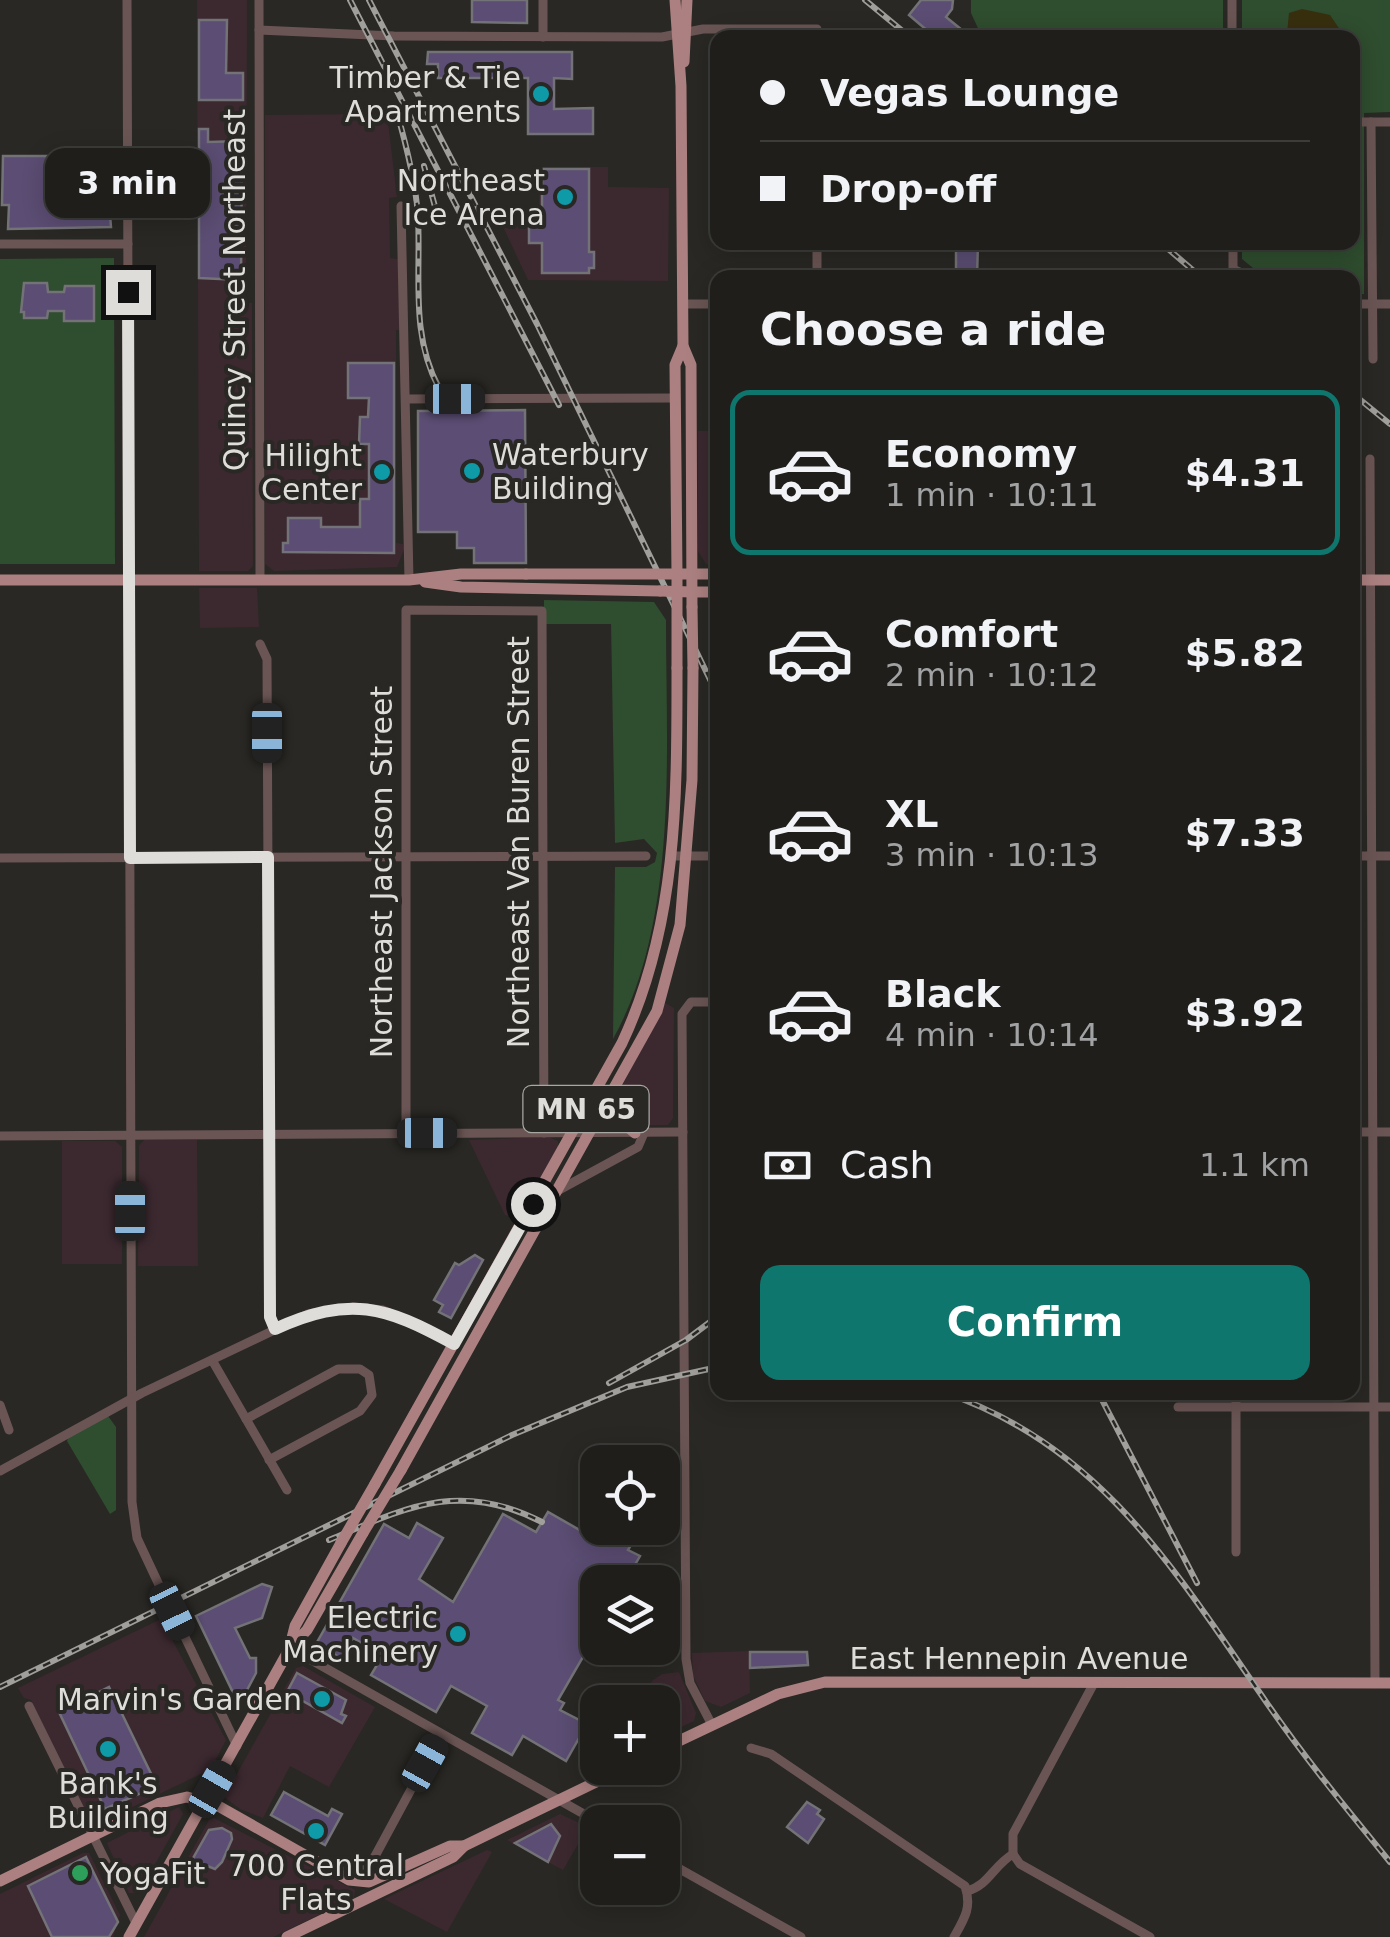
<!DOCTYPE html>
<meta charset="utf-8">
<style>
body{margin:0;font-family:"DejaVu Sans",sans-serif;background:#272724;color:#f1f3f6;height:100vh;display:flex;flex-direction:column;font-size:38px;white-space:nowrap}
*{box-sizing:border-box;margin:0}
p{font-size:32px;color:#a1a2a3}
.icon{flex:none;width:55px;height:55px;fill:none;stroke:currentColor;stroke-width:2;stroke-linecap:round;stroke-linejoin:round}
.map{position:relative;flex:1;overflow:hidden}
.panel{position:absolute;left:710px;top:270px;width:650px;height:1130px;display:flex;flex-direction:column;background:#1f1e1b;border-radius:20px;box-shadow:0 5px 25px #0003,0 0 0 2px #3c3c3a}
.panel>*{flex:none}
.hud{position:absolute;left:710px;top:30px;width:650px;height:220px;border-radius:20px;box-shadow:0 5px 25px #0003,0 0 0 2px #3c3c3a;display:grid;align-content:center;height:220px;padding:0 50px;background:#1f1e1b}
.buttons{position:absolute;left:580px;top:1445px;display:grid;gap:20px}
.buttons a{display:grid;place-items:center;width:100px;height:100px;border-radius:20px;background:#1f1e1b;box-shadow:0 5px 25px #0003,0 0 0 2px #3c3c3a;font-size:50px}
.end{position:absolute;width:45px;height:45px;margin:-22px;border:12px solid #deddda;background:#111;box-shadow:0 0 0 5px #111}
.from{border-radius:50%}
.bubble{position:absolute;height:70px;border-radius:20px;background:#1f1e1b;box-shadow:0 5px 25px #0003,0 0 0 2px #3c3c3a;font-size:32px;font-weight:700;line-height:70px;text-align:center}
.car{position:absolute;width:30px;height:60px;margin:-30px -15px;border-radius:12px;box-shadow:0 0 8px 2px #0007;background:linear-gradient(#222 24%,#8ab4d8 0 40%,#222 0 76%,#8ab4d8 0 86%,#222 0)}
.hud b{display:flex;align-items:center;gap:35px;height:95px;font-size:38px}
.hud b+b{border-top:2px solid #3c3c3a}
.hud i{width:25px;height:25px;background:#f1f3f6}
ul{padding:0;list-style:none}
li{display:flex;align-items:center;gap:30px;height:165px;margin:0 20px 15px;padding:0 30px;border:5px solid transparent;border-radius:20px}
li div{flex:1}
li b{display:block;font-size:38px}
li em{font-style:normal;font-weight:700}
li.current{border-color:#0f766e}
li>.icon{width:90px;height:90px;stroke-width:1.5}
h2{padding:0 50px;font-size:45px;line-height:120px}
.pay{display:flex;align-items:center;gap:25px;height:110px;padding:0 50px;font-size:38px}
.pay p{margin-inline-start:auto}
.cta{display:flex;gap:20px;margin-top:auto;padding:20px 50px}
.cta a{flex:1;height:115px;border-radius:20px;background:#0f766e;color:#fff;font-size:40px;font-weight:700;line-height:115px;text-align:center}
.map>svg:first-child{display:block}
</style>
<div class="map">
<svg width="1390" height="1937" viewBox="0 0 1390 1937">
<rect width="100%" height="100%" fill="#292824"/>
<g fill="#3c2930">
<path d="M197 0H247L246 303H252L253 566 248 571H199Z"/>
<path d="M387 114 397 197 389 198 390 258 398 259 400 330H396V543L403 544 404 549 397 567 274 571 265 564V115Z"/>
<path d="M540 167H608V187L669 188 668 281 528 280 498 216 539 215Z"/>
<path d="M698 431H717V568L706 564 698 551Z"/>
<path d="M199 588H257L259 627 200 628Z"/>
<path d="M665 1003 674 1008 673 1118 668 1125H631L624 1121 617 1109 620 1090Z"/>
<path d="M548 1137 558 1141V1148L518 1219 505 1215 469 1140Z"/>
<path d="M144 1140H197L198 1266H138L139 1146Z"/>
<path d="M62 1141H115L122 1147V1264H62Z"/>
<path d="M161 1619 226 1740 211 1769 91 1827 31 1700 24 1698 18 1688Z"/>
<path d="M749 1651 750 1693 721 1707 705 1701 693 1675 692 1653Z"/>
<path d="M303 1666 375 1707 329 1787 290 1766 263 1818 240 1809 224 1797 296 1668Z"/>
<path d="M679 1672 696 1713 694 1721 663 1736 662 1702H640L652 1681 662 1674Z"/>
<path d="M179 1807 183 1814 139 1893H129L107 1843Z"/>
<path d="M560 1814 588 1827 563 1870 507 1840Z"/>
<path d="M214 1818 355 1890 354 1898 273 1937H144L209 1820Z"/>
<path d="M487 1850 492 1852 447 1932 384 1899Z"/>
<path d="M83 1853H89L120 1915 113 1937H0V1894Z"/>
</g>
<g fill="#2f4d2f">
<path d="M971 0H1223V37H982L971 13Z"/>
<path d="M1242 0H1390V112L1364 113V294H1353L1352 278 1264 277 1242 259V243L1352 242V38L1242 37Z"/>
<path d="M114 258 115 564H0V259Z"/>
<path d="M544 600 654 602 666 620C666 752 679 920 613 1039L615 867H646L655 862 657 853 644 839 615 843 611 624H544Z"/>
<path d="M108 1416 116 1427V1510L110 1514 67 1441 69 1436Z"/>
</g>
<path fill="#372f0e" d="M1302 9 1330 15 1345 37H1325L1321 29 1287 33 1289 13Z"/>
<g fill="#5b4d73" stroke="#737277" stroke-width="2.5">
<path d="M472 0H527V23L472 22Z"/>
<path d="M921 0H953L952 9 946 17 962 30 955 38H936L909 15Z"/>
<path d="M199 20H227L226 73H243V100H199Z"/>
<path d="M428 52H572V79L554 78V109L593 108V134H528V78H438V64H427Z"/>
<path d="M199 129H208V142L242 141 241 280 199 278Z"/>
<path d="M3 156H52V177L107 178 111 227 8 229 9 205H2Z"/>
<path d="M542 169H589V252H594V268H589V273H542V243H529V224H542Z"/>
<path d="M956 242H978L977 278H956Z"/>
<path d="M24 283H47L48 292H64L65 286H94V321H64V311H48L47 318H24V312H21Z"/>
<path d="M348 363H394V553L283 552V543H288V518H321V527H360V499H369V444H359L360 417H368L369 398H348Z"/>
<path d="M525 410 526 563H474V548H457V532H418V411Z"/>
<path d="M475 1255 483 1260 451 1318 439 1312 443 1305 434 1300 455 1263 459 1265Z"/>
<path d="M598 1511V1528H641L628 1550 640 1556 625 1582H598V1631L558 1700 564 1703 560 1710 587 1724 566 1761 523 1736 512 1755 472 1733 487 1706 451 1686 436 1712 371 1675 383 1655 353 1638 341 1658 316 1644 384 1524 409 1538 417 1523 443 1538 419 1579 453 1602 503 1514 536 1532 548 1512 585 1533Z"/>
<path d="M262 1584 272 1587 262 1618 235 1628 250 1658H256V1673L239 1705 196 1616Z"/>
<path d="M750 1652H807L808 1665 750 1668Z"/>
<path d="M297 1673 346 1700 341 1714 346 1716 342 1723 287 1692Z"/>
<path d="M109 1687 157 1786 105 1809 59 1712Z"/>
<path d="M284 1792 328 1816 332 1809 342 1814 325 1845 271 1815Z"/>
<path d="M807 1802 820 1810 817 1814 824 1819 808 1843 787 1827Z"/>
<path d="M551 1824 560 1836 548 1862 515 1843Z"/>
<path d="M222 1828 231 1833 232 1839 222 1862 215 1869 192 1860 209 1830Z"/>
<path d="M86 1857 118 1922 109 1937H52L28 1886Z"/>
</g>
<g fill="none" stroke-linecap="round" stroke-linejoin="round">
<g stroke="#6a5554" stroke-width="9">
<path d="M127 0 132 1502 137 1538 160 1587"/>
<path d="M259 0 260 580"/>
<path d="M543 0V37"/>
<path d="M1232 0V38"/>
<path d="M259 30 394 36 662 37 703 29H817V38"/>
<path d="M1352 122H1390"/>
<path d="M1371 122 1373 359"/>
<path d="M401 206 409 580"/>
<path d="M1233 242V278"/>
<path d="M0 244H128"/>
<path d="M1233 269 1253 278"/>
<path d="M817 278V242"/>
<path d="M683 304H718"/>
<path d="M1352 304H1390"/>
<path d="M406 399 675 398"/>
<path d="M1370 459 1375 1683"/>
<path d="M260 644 267 659 270 1317 275 1329"/>
<path d="M672 856H718"/>
<path d="M1352 856H1390"/>
<path d="M0 858 646 856"/>
<path d="M1352 1132H1390"/>
<path d="M406 1133V610L542 611 544 1133"/>
<path d="M0 1136 683 1132"/>
<path d="M559 1190 638 1147 644 1133"/>
<path d="M212 1360 287 1490"/>
<path d="M0 1405 9 1430"/>
<path d="M1178 1407H1390"/>
<path d="M246 1419 338 1369H360L369 1375 372 1395 360 1411 269 1460"/>
<path d="M0 1471 142 1393 308 1314 354 1307 383 1310 455 1345"/>
<path d="M1236 1552V1392"/>
<path d="M184 1635 237 1746"/>
<path d="M290 1648 598 1822"/>
<path d="M29 1706 136 1923"/>
<path d="M712 1725 690 1683 686 1659 682 1014 691 1002H718"/>
<path d="M751 1748 771 1754 965 1886C972 1907 965 1918 954 1937"/>
<path d="M1013 1854V1834L1094 1683"/>
<path d="M1013 1854 1020 1864 1150 1937"/>
<path d="M662 1859 801 1937"/>
<path d="M340 1872 359 1869 374 1858 441 1734"/>
<path d="M967 1891C989 1885 993 1866 1013 1854"/>
</g>
<g stroke="#ac8080" stroke-width="11">
<path d="M675 0 681 86 683 346 691 365 692 607"/>
<path d="M684 62 687 0"/>
<path d="M683 346 675 365 677 574H718"/>
<path d="M0 580H409L461 574H526"/>
<path d="M1352 580H1390"/>
<path d="M425 582 461 587 660 591"/>
<path d="M692 592H718"/>
<path d="M615 1096 616 1117 635 1133"/>
<path d="M401 1470 657 1011 680 925 692 780 693 668"/>
<path d="M375 1484 622 1043C678 924 677 796 677 668"/>
<path d="M290 1646 295 1626 341 1543"/>
<path d="M662 1749 778 1694 825 1682 1390 1683"/>
<path d="M0 1881 160 1803 187 1797 220 1807 349 1880 369 1882 450 1846H464"/>
<path d="M129 1937 290 1648 307 1630 363 1533"/>
<path d="M287 1937 453 1857 464 1846 625 1768"/>
</g>
<g stroke="#a09f9b" stroke-width="6">
<g id="rail">
<path d="M350 0 559 405"/>
<path d="M369 0 537 324 718 696"/>
<path d="M865 0 911 38"/>
<path d="M396 109C406 144 416 182 418 217 421 276 410 334 439 388"/>
<path d="M424 166 437 214"/>
<path d="M1160 242 1202 278"/>
<path d="M1352 393 1390 424"/>
<path d="M609 1383 686 1340 718 1316"/>
<path d="M942 1392C1096 1442 1173 1567 1260 1693 1300 1752 1345 1807 1390 1862"/>
<path d="M1098 1392 1197 1583"/>
<path d="M329 1540C407 1507 460 1480 542 1522"/>
<path d="M0 1687 512 1435 627 1387 718 1367"/>
</g>
</g>
<use href="#rail" stroke="#292824" stroke-width="2.5" stroke-dasharray="8" stroke-linecap="butt"/>
<path stroke="#6a5554" stroke-width="9" d="M160 1587 184 1635"/>
<g stroke="#ac8080" stroke-width="11">
<path d="M526 574H677V668"/>
<path d="M660 591 692 592"/>
<path d="M692 607 693 668"/>
<path d="M363 1533 401 1470"/>
<path d="M341 1543 375 1484"/>
</g>
</g>
<g fill="none" stroke-linecap="round" stroke-linejoin="round">
<path stroke="#deddda" stroke-width="12" d="M128 292 130 858 268 857 270 1317 275 1329C350 1295 385 1306 454 1344L533 1204"/>
</g>
<g fill="#0f9aa8" stroke="#292824" stroke-width="4">
<circle cx="541" cy="94" r="10"/>
<circle cx="565" cy="197" r="10"/>
<circle cx="472" cy="471" r="10"/>
<circle cx="382" cy="472" r="10"/>
<circle cx="458" cy="1634" r="10"/>
<circle cx="322" cy="1699" r="10"/>
<circle cx="108" cy="1749" r="10"/>
<circle cx="316" cy="1831" r="10"/>
</g>
<circle fill="#2e9e5b" stroke="#292824" stroke-width="4" cx="80" cy="1873" r="10"/>
<g text-anchor="middle" dominant-baseline="central" stroke-width="8" stroke-linejoin="round" paint-order="stroke">
<rect fill="#292824" stroke="#a8a7a3" stroke-width="2.5" x="523.5" y="1086" width="125" height="46" rx="8"/>
<g font-size="28" font-weight="bold" fill="#deddda">
<text x="586" y="1109">MN 65</text>
</g>
<g font-size="30" fill="#deddda" stroke="#292824" text-anchor="end">
<text x="521" y="77">Timber &amp; Tie<tspan x="521" dy="34">Apartments</tspan></text>
<text x="545" y="180">Northeast<tspan x="545" dy="34">Ice Arena</tspan></text>
<text x="492" y="454" text-anchor="start">Waterbury<tspan x="492" dy="34">Building</tspan></text>
<text x="362" y="455">Hilight<tspan x="362" dy="34">Center</tspan></text>
<text x="438" y="1617">Electric<tspan x="438" dy="34">Machinery</tspan></text>
<text x="302" y="1699">Marvin's Garden</text>
<text x="108" y="1783" text-anchor="middle">Bank's<tspan x="108" dy="34">Building</tspan></text>
<text x="316" y="1865" text-anchor="middle">700 Central<tspan x="316" dy="34">Flats</tspan></text>
<text x="100" y="1873" text-anchor="start">YogaFit</text>
</g>
<g font-size="30" fill="#deddda" stroke="#292824">
<text transform="translate(234 290) rotate(-90)">Quincy Street Northeast</text>
<text transform="translate(518 842) rotate(-90)">Northeast Van Buren Street</text>
<text transform="translate(381 872) rotate(-90)">Northeast Jackson Street</text>
<text x="1019" y="1658">East Hennepin Avenue</text>
</g>
</g>
</svg>
<div class="buttons">
<a><svg class="icon" aria-label="locate" viewBox="0 0 24 24"><circle cx="12" cy="12" r="6"/><path d="M12 2v4M12 18v4M2 12h4M18 12h4"/></svg></a>
<a><svg class="icon" aria-label="layers" viewBox="0 0 24 24"><path d="M12 4l9 5-9 5-9-5zM3 14l9 5 9-5"/></svg></a>
<a>+</a>
<a>−</a>
</div>
<i class="end from" style="left:533px;top:1204px"></i>
<i class="end" style="left:128px;top:292px"></i>
<div class="bubble" style="left:45px;top:148px;width:165px">3 min</div>
<i class="car" style="left:455px;top:399px;rotate:90deg"></i>
<i class="car" style="left:267px;top:733px;rotate:180deg"></i>
<i class="car" style="left:427px;top:1133px;rotate:90deg"></i>
<i class="car" style="left:130px;top:1211px;rotate:0deg"></i>
<i class="car" style="left:172px;top:1611px;rotate:154deg"></i>
<i class="car" style="left:425px;top:1763px;rotate:29deg"></i>
<i class="car" style="left:212px;top:1789px;rotate:30deg"></i>
<div class="hud">
<b><i class="from"></i>Vegas Lounge</b>
<b><i></i>Drop-off</b>
</div>
<section class="panel">
<h2>Choose a ride</h2>
<ul>
<li class="current"><svg class="icon" aria-label="car" viewBox="0 0 24 24"><path d="M5 17H2v-5l4-1 3-4h7l3 4 3 1v5h-3M9 17h6M6 11h13"/><circle cx="7" cy="17" r="2"/><circle cx="17" cy="17" r="2"/></svg><div><b>Economy</b><p>1 min · 10:11</p></div><em>$4.31</em></li>
<li><svg class="icon" aria-label="car" viewBox="0 0 24 24"><path d="M5 17H2v-5l4-1 3-4h7l3 4 3 1v5h-3M9 17h6M6 11h13"/><circle cx="7" cy="17" r="2"/><circle cx="17" cy="17" r="2"/></svg><div><b>Comfort</b><p>2 min · 10:12</p></div><em>$5.82</em></li>
<li><svg class="icon" aria-label="car" viewBox="0 0 24 24"><path d="M5 17H2v-5l4-1 3-4h7l3 4 3 1v5h-3M9 17h6M6 11h13"/><circle cx="7" cy="17" r="2"/><circle cx="17" cy="17" r="2"/></svg><div><b>XL</b><p>3 min · 10:13</p></div><em>$7.33</em></li>
<li><svg class="icon" aria-label="car" viewBox="0 0 24 24"><path d="M5 17H2v-5l4-1 3-4h7l3 4 3 1v5h-3M9 17h6M6 11h13"/><circle cx="7" cy="17" r="2"/><circle cx="17" cy="17" r="2"/></svg><div><b>Black</b><p>4 min · 10:14</p></div><em>$3.92</em></li>
</ul>
<div class="pay"><svg class="icon" aria-label="cash" viewBox="0 0 24 24"><path d="M3 7h18v10H3z"/><circle cx="12" cy="12" r="2"/></svg>Cash<p>1.1 km</p></div>
<div class="cta"><a>Confirm</a></div>
</section>
</div>
